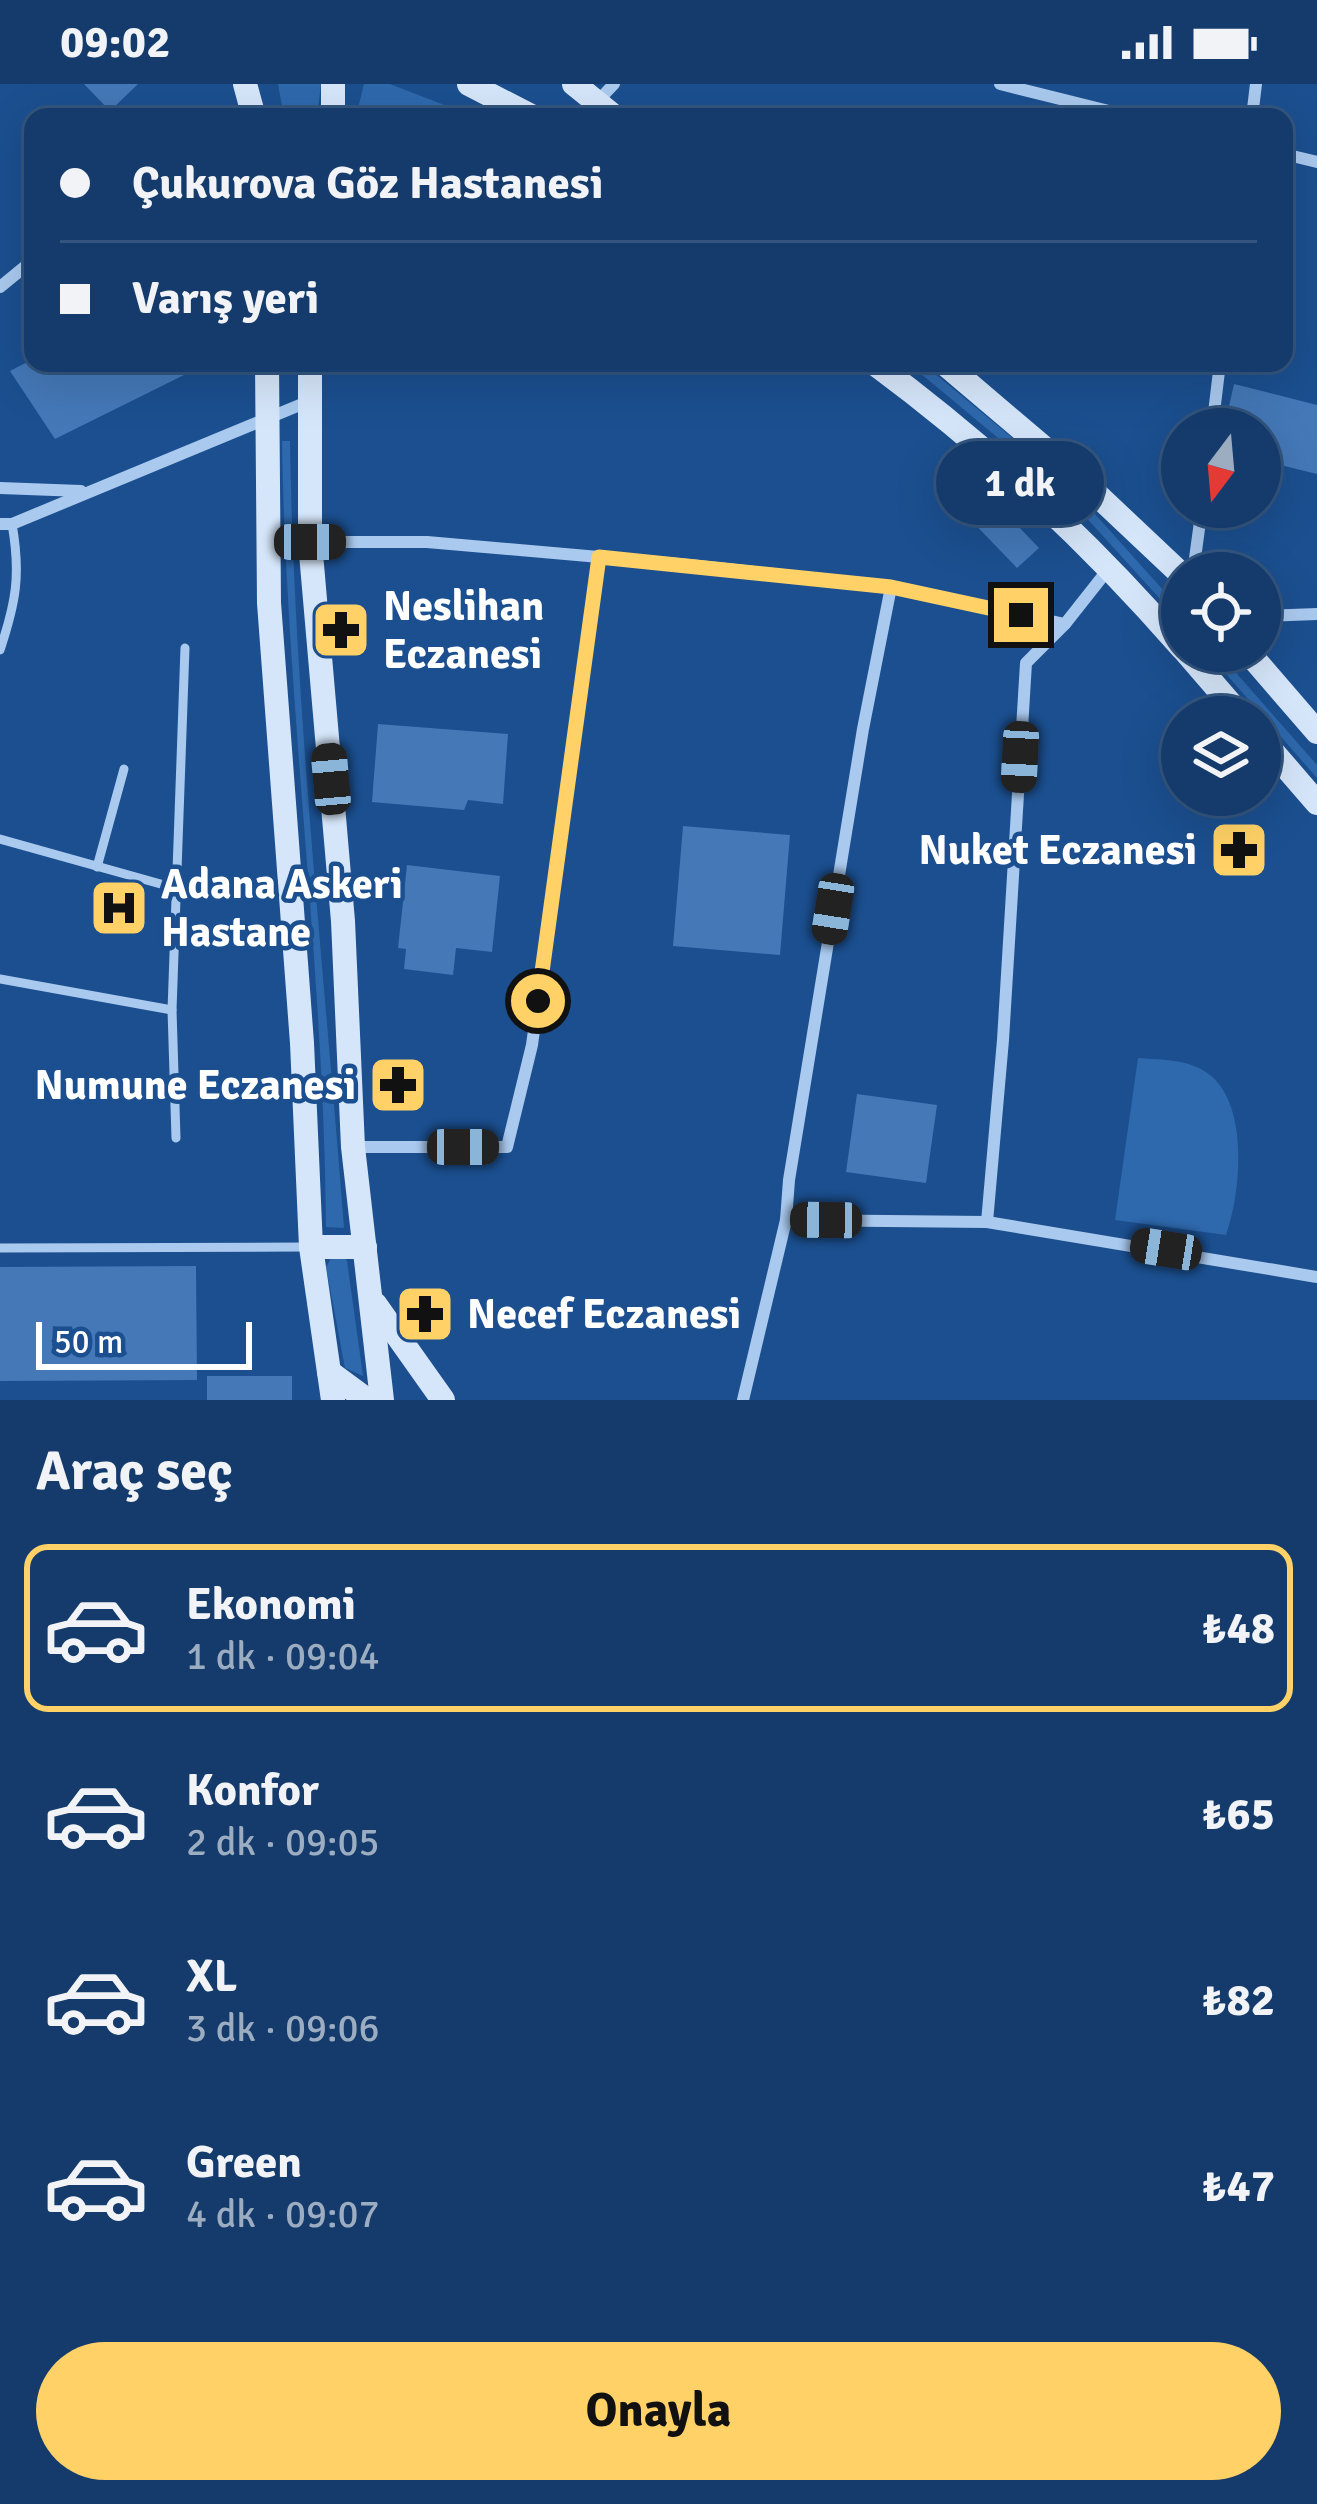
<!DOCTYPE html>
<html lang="tr">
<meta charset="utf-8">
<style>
body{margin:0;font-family:Signika,sans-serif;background:#1d4271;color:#f1f3f6;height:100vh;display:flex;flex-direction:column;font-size:45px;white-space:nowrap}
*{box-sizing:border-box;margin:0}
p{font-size:39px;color:#9dadc1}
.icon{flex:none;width:66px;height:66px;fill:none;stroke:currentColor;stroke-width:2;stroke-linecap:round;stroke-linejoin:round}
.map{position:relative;height:1316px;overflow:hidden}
.details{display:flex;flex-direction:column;background:#143b6b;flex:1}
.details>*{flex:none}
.guide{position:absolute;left:24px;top:24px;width:1269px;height:264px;border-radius:24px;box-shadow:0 12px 48px #0002,0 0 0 3px #33557e;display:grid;align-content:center;height:264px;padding:0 36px;background:#143b6b}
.needle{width:78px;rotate:196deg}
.buttons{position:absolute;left:1161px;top:324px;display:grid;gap:24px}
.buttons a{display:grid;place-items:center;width:120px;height:120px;border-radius:50%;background:#143b6b;box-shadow:0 12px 48px #0002,0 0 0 3px #33557e;font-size:60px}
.scale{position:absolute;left:36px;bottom:30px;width:216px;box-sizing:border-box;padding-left:12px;border:6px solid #fff;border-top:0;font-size:33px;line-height:42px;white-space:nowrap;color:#fff;-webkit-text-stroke:9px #1b4f8f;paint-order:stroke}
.end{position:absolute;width:54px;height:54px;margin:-27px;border:15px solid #ffd166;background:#111;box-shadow:0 0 0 6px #111}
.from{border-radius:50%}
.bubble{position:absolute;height:84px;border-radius:42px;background:#143b6b;box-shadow:0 12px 48px #0002,0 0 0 3px #33557e;font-size:39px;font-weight:700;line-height:84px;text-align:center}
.car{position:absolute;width:36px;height:72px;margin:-36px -18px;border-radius:15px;box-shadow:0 0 9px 3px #0007;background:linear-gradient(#222 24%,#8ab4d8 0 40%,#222 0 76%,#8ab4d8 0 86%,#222 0)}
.guide b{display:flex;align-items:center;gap:42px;height:114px;font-size:45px}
.guide b+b{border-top:3px solid #33557e}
.guide i{width:30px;height:30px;background:#f1f3f6}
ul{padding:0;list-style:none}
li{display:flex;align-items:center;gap:36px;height:168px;margin:0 24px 18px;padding:0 12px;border:6px solid transparent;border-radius:24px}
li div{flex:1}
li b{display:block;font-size:45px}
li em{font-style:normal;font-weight:700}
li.current{border-color:#ffd166}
li>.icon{width:108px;height:108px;stroke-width:1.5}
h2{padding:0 36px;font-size:54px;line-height:144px}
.cta{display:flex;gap:24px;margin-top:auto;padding:24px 36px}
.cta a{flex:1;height:138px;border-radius:72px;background:#ffd166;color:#111;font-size:48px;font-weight:700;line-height:138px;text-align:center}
.status{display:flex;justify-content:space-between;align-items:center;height:84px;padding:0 60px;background:#143b6b;direction:ltr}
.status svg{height:33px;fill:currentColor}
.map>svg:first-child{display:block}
</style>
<div class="status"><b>09:02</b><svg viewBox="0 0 49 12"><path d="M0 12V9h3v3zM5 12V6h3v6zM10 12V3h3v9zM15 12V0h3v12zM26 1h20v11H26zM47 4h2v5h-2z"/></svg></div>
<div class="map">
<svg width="1317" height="1316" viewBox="0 0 1317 1316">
<rect width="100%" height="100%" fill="#1b4f8f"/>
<g fill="#2e69ad">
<path d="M278 0H321L317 33H284Z"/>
<path d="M364 0H390L465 29 356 33Z"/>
<path d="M908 279H922L1068 400 1182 527V539L1062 407Z"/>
<path d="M282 357H290C294 620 324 882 344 1144L326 1143C324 881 286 620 282 357Z"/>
<path d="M1206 567H1217L1317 681V694Z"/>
<path d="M1138 974C1161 976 1191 975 1210 991 1249 1022 1241 1110 1226 1151L1115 1136Z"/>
<path d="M333 1171H343L347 1177 363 1292 345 1284 326 1183Z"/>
</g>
<g fill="#4478b7">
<path d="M84 0H138L110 27Z"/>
<path d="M33 275V279H181L186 290 55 355 10 287Z"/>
<path d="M1234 300 1317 321V390L1260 376V345H1224Z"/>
<path d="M988 411 1039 464 1017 484 967 432Z"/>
<path d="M378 640 508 650 503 720 468 716 464 726 372 718Z"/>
<path d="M683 742 790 751 780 871 673 862Z"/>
<path d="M407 781 500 792 492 868 456 864 453 891 404 885 406 865 398 864Z"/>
<path d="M857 1010 937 1021 926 1099 846 1088Z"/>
<path d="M196 1182 197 1296 0 1297V1183Z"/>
<rect x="207" y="1292" width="85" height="24"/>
</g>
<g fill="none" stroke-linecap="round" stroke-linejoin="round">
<g stroke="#a9c9ee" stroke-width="9">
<path d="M0 566C16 518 21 491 12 440"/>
<path d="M0 755 175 804"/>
<path d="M97 783 124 685"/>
<path d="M0 895 172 926"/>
<path d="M176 1054 172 926 185 564"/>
<path d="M0 1164 306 1163"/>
</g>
<g stroke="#a9c9ee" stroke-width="12">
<path d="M1000 0 1133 33"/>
<path d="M597 18 614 0"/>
<path d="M1252 33 1256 0"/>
<path d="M1284 70 1317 78"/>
<path d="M0 203 33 176"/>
<path d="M1212 345 1220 279"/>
<path d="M0 404 81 407"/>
<path d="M0 440H12L307 318"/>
<path d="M310 458H427L690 481 891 503 1065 540"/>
<path d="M1193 489 1202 423"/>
<path d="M1260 532 1317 530"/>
<path d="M353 1063H507L532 961 599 473"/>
<path d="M786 1136 789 1096 863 645 891 503"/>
<path d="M987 1138 1003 956 1026 579 1065 540 1110 483"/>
<path d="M743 1316 786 1136 987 1138 1317 1193"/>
</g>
<g stroke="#d6e6fa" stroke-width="24">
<path d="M245 0 254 33"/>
<path d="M469 0 533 33"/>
<path d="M574 0 615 33"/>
<path d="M333 33V0"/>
<path d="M267 279 269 519 302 959 311 1163 333 1316"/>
<path d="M310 279V458L343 837 353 1063 382 1316"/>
<path d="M874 279C989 364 1089 457 1182 564"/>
<path d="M944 279 1077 392 1182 491"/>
<path d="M1185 567 1242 633"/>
<path d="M1247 567 1317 648"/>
<path d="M1260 653 1317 719"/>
<path d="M311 1163H365"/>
<path d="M375 1220 443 1316"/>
<path d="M329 1288 367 1316"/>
</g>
</g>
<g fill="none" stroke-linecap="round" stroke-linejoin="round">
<path stroke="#ffd166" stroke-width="15" d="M538 917 599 473 891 503 1021 531"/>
</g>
<defs>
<g id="pharmacy-square" transform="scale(3)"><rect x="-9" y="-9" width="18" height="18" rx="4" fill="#ffd166" stroke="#1b4f8f"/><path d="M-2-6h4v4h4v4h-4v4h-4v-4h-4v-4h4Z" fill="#111"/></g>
<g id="hospital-square" transform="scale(3)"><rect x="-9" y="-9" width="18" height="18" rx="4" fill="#ffd166" stroke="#1b4f8f"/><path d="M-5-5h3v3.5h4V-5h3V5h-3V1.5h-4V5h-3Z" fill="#111"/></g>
</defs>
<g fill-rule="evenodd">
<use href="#pharmacy-square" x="341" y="546"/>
<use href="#pharmacy-square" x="1239" y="766"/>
<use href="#hospital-square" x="119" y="824"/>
<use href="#pharmacy-square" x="398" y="1001"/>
<use href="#pharmacy-square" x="425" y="1230"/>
</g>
<g text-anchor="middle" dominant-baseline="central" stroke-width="9" stroke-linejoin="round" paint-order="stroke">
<g font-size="42" font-weight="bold" fill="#fff" stroke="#1b4f8f" text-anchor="start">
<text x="383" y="522">Neslihan<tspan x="383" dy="48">Eczanesi</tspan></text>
<text x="1197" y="766" text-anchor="end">Nuket Eczanesi</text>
<text x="161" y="800">Adana Askeri<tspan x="161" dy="48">Hastane</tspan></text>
<text x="356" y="1001" text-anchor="end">Numune Eczanesi</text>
<text x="467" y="1230">Necef Eczanesi</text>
</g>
</g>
</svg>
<div class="buttons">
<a><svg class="needle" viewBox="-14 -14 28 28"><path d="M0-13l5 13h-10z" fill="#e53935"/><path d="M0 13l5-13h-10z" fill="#9dadc1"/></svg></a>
<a><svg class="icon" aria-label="locate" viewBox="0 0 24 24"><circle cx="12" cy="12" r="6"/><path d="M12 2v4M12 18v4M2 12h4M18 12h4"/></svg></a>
<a><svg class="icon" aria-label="layers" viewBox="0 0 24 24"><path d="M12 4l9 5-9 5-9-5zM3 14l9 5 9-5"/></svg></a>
</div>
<div class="scale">50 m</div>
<i class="end from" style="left:538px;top:917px"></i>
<i class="end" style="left:1021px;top:531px"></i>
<div class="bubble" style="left:936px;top:357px;width:168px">1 dk</div>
<i class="car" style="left:310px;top:458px;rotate:90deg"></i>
<i class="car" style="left:1020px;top:673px;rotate:183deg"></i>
<i class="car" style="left:331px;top:695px;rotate:355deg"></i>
<i class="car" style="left:833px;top:825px;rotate:189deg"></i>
<i class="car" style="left:463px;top:1063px;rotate:90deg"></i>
<i class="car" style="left:826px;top:1136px;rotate:271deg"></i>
<i class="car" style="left:1166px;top:1165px;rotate:279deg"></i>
<div class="guide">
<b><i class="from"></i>Çukurova Göz Hastanesi</b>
<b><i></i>Varış yeri</b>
</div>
</div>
<section class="details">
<h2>Araç seç</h2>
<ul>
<li class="current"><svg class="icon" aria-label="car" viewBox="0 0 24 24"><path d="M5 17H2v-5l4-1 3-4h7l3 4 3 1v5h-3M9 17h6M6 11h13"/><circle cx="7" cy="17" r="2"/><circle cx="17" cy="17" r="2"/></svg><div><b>Ekonomi</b><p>1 dk · 09:04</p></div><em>₺48</em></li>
<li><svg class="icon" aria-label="car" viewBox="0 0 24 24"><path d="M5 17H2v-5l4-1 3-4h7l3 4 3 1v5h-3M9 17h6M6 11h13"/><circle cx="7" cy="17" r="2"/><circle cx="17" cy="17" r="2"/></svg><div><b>Konfor</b><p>2 dk · 09:05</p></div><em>₺65</em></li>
<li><svg class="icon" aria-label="car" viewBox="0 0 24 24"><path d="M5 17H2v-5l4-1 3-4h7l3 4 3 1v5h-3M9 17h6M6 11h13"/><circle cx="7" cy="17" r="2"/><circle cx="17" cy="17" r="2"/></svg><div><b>XL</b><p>3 dk · 09:06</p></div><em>₺82</em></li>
<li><svg class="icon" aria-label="car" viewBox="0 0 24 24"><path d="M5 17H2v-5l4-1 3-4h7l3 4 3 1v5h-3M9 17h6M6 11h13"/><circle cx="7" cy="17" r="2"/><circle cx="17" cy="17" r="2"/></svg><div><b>Green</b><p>4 dk · 09:07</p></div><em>₺47</em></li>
</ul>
<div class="cta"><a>Onayla</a></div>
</section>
